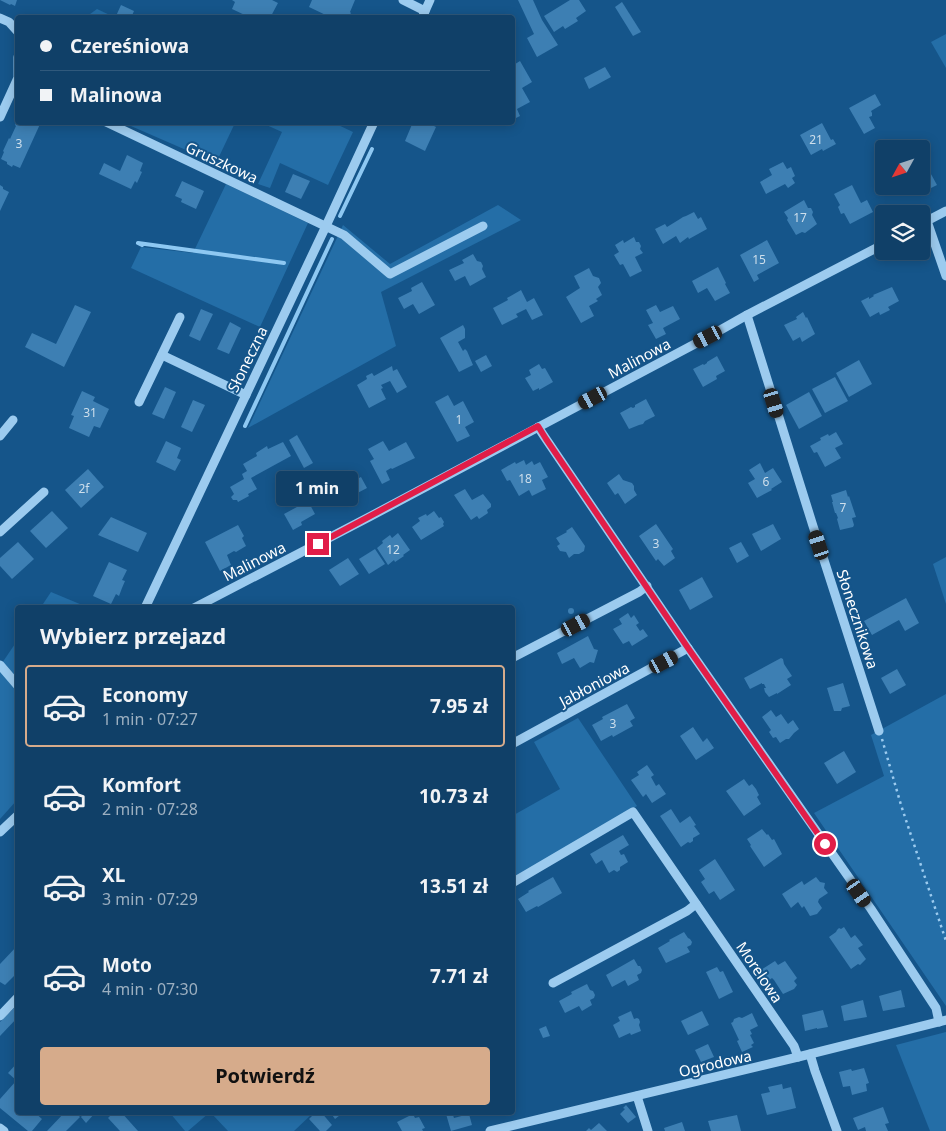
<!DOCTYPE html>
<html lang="pl">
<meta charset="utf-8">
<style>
body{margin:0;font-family:"Noto Sans",sans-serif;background:#1e4b71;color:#f1f3f6;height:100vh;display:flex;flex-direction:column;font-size:19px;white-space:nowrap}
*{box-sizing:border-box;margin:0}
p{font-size:16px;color:#9cafc0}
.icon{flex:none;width:28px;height:28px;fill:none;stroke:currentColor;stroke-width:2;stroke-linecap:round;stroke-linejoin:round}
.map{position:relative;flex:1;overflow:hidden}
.drawer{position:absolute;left:15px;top:605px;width:500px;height:510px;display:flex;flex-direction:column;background:#104068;border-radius:5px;box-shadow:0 2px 12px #0003,0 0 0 1px #30597c}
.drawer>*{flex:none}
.banner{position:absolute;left:15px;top:15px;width:500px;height:110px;border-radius:5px;box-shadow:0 2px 12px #0003,0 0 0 1px #30597c;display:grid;align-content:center;height:110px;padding:0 25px;background:#104068}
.needle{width:32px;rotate:230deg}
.fabs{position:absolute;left:875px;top:140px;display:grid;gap:10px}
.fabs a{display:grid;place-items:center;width:55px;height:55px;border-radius:5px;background:#104068;box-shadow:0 2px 12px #0003,0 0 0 1px #30597c;font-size:25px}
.end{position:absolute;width:22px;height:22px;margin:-11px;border:6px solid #e11d48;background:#fff;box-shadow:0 0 0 2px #fff}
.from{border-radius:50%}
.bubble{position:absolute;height:35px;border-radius:5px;background:#104068;box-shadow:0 2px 12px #0003,0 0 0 1px #30597c;font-size:16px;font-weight:700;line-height:35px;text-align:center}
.car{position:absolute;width:15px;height:30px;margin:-15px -8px;border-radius:6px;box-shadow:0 0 4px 1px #0007;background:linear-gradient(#222 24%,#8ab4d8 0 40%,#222 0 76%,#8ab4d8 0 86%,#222 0)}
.banner b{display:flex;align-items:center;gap:18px;height:48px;font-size:19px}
.banner b+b{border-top:1px solid #30597c}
.banner i{width:12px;height:12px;background:#f1f3f6}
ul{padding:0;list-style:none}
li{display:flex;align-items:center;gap:15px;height:82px;margin:0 10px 8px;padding:0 15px;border:2px solid transparent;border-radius:5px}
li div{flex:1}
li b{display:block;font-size:19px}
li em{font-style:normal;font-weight:700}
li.current{border-color:#d6ab8b}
li>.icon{width:45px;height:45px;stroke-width:1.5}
h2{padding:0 25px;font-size:22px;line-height:60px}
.primary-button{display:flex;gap:10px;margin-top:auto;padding:10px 25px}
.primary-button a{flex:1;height:58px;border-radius:5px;background:#d6ab8b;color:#111;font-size:20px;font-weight:700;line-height:58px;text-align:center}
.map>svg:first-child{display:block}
</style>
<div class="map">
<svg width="946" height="1131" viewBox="0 0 946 1131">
<rect width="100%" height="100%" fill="#15558a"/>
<g fill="#246ea7">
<path d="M97 9 114 17H86Z"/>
<path d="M946 34V68L931 42Z"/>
<path d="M124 123H235L216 163Z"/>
<path d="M262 123H334L353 132 328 185 280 163 270 188 258 184 282 132Z"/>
<path d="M226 184 308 223 260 327 131 268 141 247 193 253Z"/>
<path d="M498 205 521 220 381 292 396 346 248 428 343 225 390 264Z"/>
<path d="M946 557V604L933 564Z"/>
<path d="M51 592 87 607H41Z"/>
<path d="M17 641V800L0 819V666Z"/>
<path d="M946 694V1006L814 813 884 776 871 735Z"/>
<path d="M578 718 637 806 513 879 512 816 560 789 534 742Z"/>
<path d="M946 1032V1131H930L896 1045Z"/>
<path d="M170 1113H209L188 1131H185Z"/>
<path d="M211 1113H313L294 1131H228Z"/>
</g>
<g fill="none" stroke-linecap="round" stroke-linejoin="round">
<g stroke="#8ec8f2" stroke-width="4">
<path d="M340 216 372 149"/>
<path d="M142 245 138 243 284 263"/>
<path d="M245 426 332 239"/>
</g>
</g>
<g fill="#3d7fb3">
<path d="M0 0H17L15 6 11 4 10 5Z"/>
<path d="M232 0H272L278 3 270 18H256L250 15 249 17 232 9 235 2Z"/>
<path d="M312 0H355L350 12 351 13 349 16 347 18H332L309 7Z"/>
<path d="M518 0H533L542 20 558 45 537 57 527 38 534 34Z"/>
<path d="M570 0H579L586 11 576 18 578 21 565 29 563 26 554 32 544 16Z"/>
<path d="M622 2 641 32 633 36 615 7Z"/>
<path d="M121 5 134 11 131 18H120L116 16Z"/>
<path d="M520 61 532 82 522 88 530 102 517 109 520 116 512 120V66Z"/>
<path d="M605 67 611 77 589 89 584 78Z"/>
<path d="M875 94 881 105 871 111 872 113V116L869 117 875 128 864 134 849 108Z"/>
<path d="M18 119V122H41L20 168 13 165 12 167 7 164V162L1 159 4 152 3 151 9 138 10 139 16 126 15 125Z"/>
<path d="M413 122H432L434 126 436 127 425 151 405 141Z"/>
<path d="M822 123 831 140 833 139 836 144 823 151 822 149 811 155 800 135Z"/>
<path d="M127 155 143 163 140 171 142 172 137 183 135 181 131 189 99 174 104 163 120 171Z"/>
<path d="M783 162 787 169 791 167 795 176 792 178 795 183 788 188 785 184 766 194 760 182 772 175 769 169Z"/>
<path d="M926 165 937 185 915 196 910 186H921V167Z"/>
<path d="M293 174 310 181 301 199 285 192Z"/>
<path d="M182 181 204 191 196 209 181 202 182 199 175 196Z"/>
<path d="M0 185 3 187V189L9 192 0 211Z"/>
<path d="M852 185 861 203 867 200 873 212 850 224 844 213 841 214 838 207 840 205 834 194Z"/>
<path d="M804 200 808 208H811L813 212 812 215 817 224 805 233 802 232 796 235 787 220 788 218 784 212Z"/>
<path d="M694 212 698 219 701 217 707 229 689 239 688 237 680 243 676 236 663 244 655 229 665 224 667 227 680 219 683 217 686 216Z"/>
<path d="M634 237 636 242H639L641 246 640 249 643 253 635 257 642 271 630 277 623 264 620 265 614 255 619 252 615 245 623 240 624 243Z"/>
<path d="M767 240 779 263 757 275 759 279 754 282 740 255Z"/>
<path d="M473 254 477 261 481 262 483 266 482 269 486 277 470 286 465 276 455 281 449 270 464 263 462 260Z"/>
<path d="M718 267 726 283 725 284 730 293 715 301 707 288 698 293 692 281Z"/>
<path d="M589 268 593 276 599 278 601 283 598 287 602 295 596 299 598 301 589 306 594 316 581 323 566 297 580 288 574 276Z"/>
<path d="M422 282 435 305 419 314 413 304 404 309 398 298 412 291 411 288Z"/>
<path d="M892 287 899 301 888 307 890 310 880 315 879 312 870 317 861 301 869 297V299L874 296 873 295Z"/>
<path d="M521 290 527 302 534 298 543 315 532 320 526 309 516 314 518 317 502 325 493 308 508 300 507 298Z"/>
<path d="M75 305 91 312 64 367 25 347 32 333 56 344Z"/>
<path d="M656 305 660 312 673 306 680 319 663 328 666 334 656 339 648 325 653 323 646 310Z"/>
<path d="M201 309 213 314 200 341 189 336Z"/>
<path d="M803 312 806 318 807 317 815 334 802 342 800 337 793 341 784 325 797 319 796 317Z"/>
<path d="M230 322 241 328 229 354 217 349Z"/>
<path d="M463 325 465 329V338L458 342 463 351 465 349 467 351 473 365 459 372 440 338Z"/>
<path d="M486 355 492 366 481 372 475 361Z"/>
<path d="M717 356 725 371 716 376 717 379 703 387 693 369 703 364 704 365 707 363V362Z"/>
<path d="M859 360 872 384 849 397 836 373Z"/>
<path d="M539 364 542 369 545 368 553 382 539 390V388L533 391 525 378 531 375 529 370Z"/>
<path d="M392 366 393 371 397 369 407 387 397 393 390 381 381 385 383 388 381 389 386 399 369 408 357 385 367 379 366 376 372 373 374 376Z"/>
<path d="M835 377 848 401 825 413 812 389Z"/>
<path d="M165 387 176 392 164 419 152 414Z"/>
<path d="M82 391 95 397 93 401 109 409 100 428 94 426 89 437 69 428 74 416 71 415Z"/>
<path d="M809 392 822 416 799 429 786 405Z"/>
<path d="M448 395 454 406 463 401 474 422 465 427 470 436 457 442 435 402Z"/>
<path d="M646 399 655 416 645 421 643 424 639 425 629 429 620 413 631 407 633 408 635 407V405Z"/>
<path d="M193 400 205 405 192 432 181 427Z"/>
<path d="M836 432 843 444 835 448 841 458 825 467 817 452 814 453 810 446 821 440 820 438 828 434 829 436Z"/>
<path d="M297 435 313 463 304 468 289 440Z"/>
<path d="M166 441 181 448 177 458 181 460 175 471 156 462Z"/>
<path d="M383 441 389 451 406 442 415 458 392 469 391 468 386 471 390 480 382 484 370 461 374 459 368 449Z"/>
<path d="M283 442 291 456 251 478 257 489 248 494 249 496 238 502 237 500H233L231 497 234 494 230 487 244 479 242 474 247 471 243 464 257 456 256 453 267 446 268 449Z"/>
<path d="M524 460 526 465 532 461 534 465 540 462 548 477 542 480 546 489 532 496 529 490 519 496 510 480 507 481 501 470 515 462 516 464Z"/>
<path d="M760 463 765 473 773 468 782 482 771 489 772 490 757 498 748 483 755 479 749 470Z"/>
<path d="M88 469 104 487 81 508 65 490Z"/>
<path d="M619 474 623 480 632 483 634 486V490L637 495 625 504 618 493 615 495 607 483Z"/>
<path d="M341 475 347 484 361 477 367 488 348 498 349 501 339 506 326 483Z"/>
<path d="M465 489 472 500 483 494 491 504V507L487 510 488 513 479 519 477 516 471 520 454 495Z"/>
<path d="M846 490 848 497 849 496 856 517 852 518 854 525 853 527 840 530 837 519 838 518 836 513H835L832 502H833L831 495Z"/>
<path d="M308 501 315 514 301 522 302 525 293 530 284 514Z"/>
<path d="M52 511 68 528 46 548 30 531Z"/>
<path d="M434 511 439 518 441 517 444 522 443 524 444 526 421 540 412 527 420 521 418 518 426 514 427 516Z"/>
<path d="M111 517 147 533 138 552 98 535Z"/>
<path d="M656 524 673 549 671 551 675 558 664 566 658 559 656 561 639 536Z"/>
<path d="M773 524 781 539 761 551 752 534Z"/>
<path d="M238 525 244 536 242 538 246 546 236 552 234 551 227 555 231 565 220 571 205 542Z"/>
<path d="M572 527 585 546 584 551 579 554H574L569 558 566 552 560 551 557 546 560 544 556 538 567 532 566 531Z"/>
<path d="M398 533 410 550 403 555 404 556 395 562 394 560 388 565 377 548 383 543 382 541 390 535 392 538Z"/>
<path d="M18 542 34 559 12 579 0 566V558Z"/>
<path d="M741 542 749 556 737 563 729 548Z"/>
<path d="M375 549 385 564 369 574 359 559Z"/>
<path d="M348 558 359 574 340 586 329 570Z"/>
<path d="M109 562 127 570 122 580 125 581 122 588 119 596 116 594 111 604 93 596Z"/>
<path d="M702 577 713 597 690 610 679 590Z"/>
<path d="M906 598 919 623 905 631 899 620 872 635 864 621Z"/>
<circle cx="571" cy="611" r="3"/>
<path d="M628 613 631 618 634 615 639 623 636 625 640 631 643 629 648 636 632 646 629 641 623 644 613 629 622 624 619 619Z"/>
<path d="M588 636 594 649 598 650 594 663 590 662 580 668 574 658 562 664 557 653Z"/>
<path d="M781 658 783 659 784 664 792 676 787 679 791 685 777 694V693L769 697 765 692 764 688H766L764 684H762V683L750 689 744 678Z"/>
<path d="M897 669 906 685 890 694 881 678Z"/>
<path d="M843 683 850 706 842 708 841 711H834L827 688Z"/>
<path d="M627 704 635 718 630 721 633 726 613 737 612 735 601 741 592 725 603 719 602 717Z"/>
<path d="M771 710 776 717 781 714 788 724 793 720 799 729 794 733 789 739H786L780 743 776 737 773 738 769 732 771 730 762 717Z"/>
<path d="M693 727 703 742 707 738 714 748 696 760 680 736Z"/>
<path d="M844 751 856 772 837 784 824 763Z"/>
<path d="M647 765 654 775 651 777 656 786 659 784 666 794 652 803 646 794 643 797 631 780 639 775 637 772Z"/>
<path d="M744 779 749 786 752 784 756 789 759 795 757 797 761 804 744 816 726 791Z"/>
<path d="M671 809 680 823 690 816 696 825 694 826 700 834 693 838V841L690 843 688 842 681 847 660 816Z"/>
<path d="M762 829 767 835 768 834 772 840 774 839 782 854 764 867 750 846 751 845 747 839Z"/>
<path d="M623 835 629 845 619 851 621 855 624 854 628 862 620 867V870L617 872 614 870 609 873 602 860 596 864 590 854Z"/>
<path d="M715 859 735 890 720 900 714 891 709 894 701 882 705 879 699 870Z"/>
<path d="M553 877 562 893 538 907 537 906 526 912 518 899 529 892 528 891Z"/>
<path d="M816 877 820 882 825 883 824 888 828 893 819 899 818 902 822 908 817 914 810 916 804 906 802 908 798 902 791 908 782 894 802 881 804 885Z"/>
<path d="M844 927 851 938 855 935 863 945 858 948 866 959 860 965 858 964 851 969 829 937 836 932 837 930 839 928 841 929Z"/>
<path d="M684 932 688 938 690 939 692 942 691 945 687 947 690 952 666 963 658 948 670 941 669 940Z"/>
<path d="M18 945V972L5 985 0 982V964Z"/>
<path d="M634 959 638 966H640L642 970 641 973 637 975 639 980 628 986 625 980 612 987 606 975Z"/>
<path d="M775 961 778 965 785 961 797 978 794 981 797 985 794 989 783 994 774 980 772 978 768 981 761 970Z"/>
<path d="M717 967 720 972 723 971 733 992 719 999 706 972Z"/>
<path d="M587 984 590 990 593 991 595 995 594 998 590 1000 592 1005 582 1011 579 1006 565 1013 559 1001 572 994 571 992Z"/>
<path d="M901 990 905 1007 883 1011 879 996Z"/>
<path d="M863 1000 867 1017 844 1021 841 1006Z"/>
<path d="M18 1004V1017L0 1036V1022Z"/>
<path d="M823 1010 828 1027 817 1029V1028L805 1031 802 1015Z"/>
<path d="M631 1011 634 1019 637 1018 639 1019 640 1022 639 1025 641 1031 631 1035 630 1033 619 1038 613 1025 620 1021 618 1017Z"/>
<path d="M702 1011 709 1025 688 1035 681 1021Z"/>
<path d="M752 1013 758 1026 750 1030 752 1034 750 1035 754 1043 751 1045 753 1047 742 1052 737 1041 739 1040 731 1023 733 1022 734 1019 739 1017 742 1018Z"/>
<path d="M546 1026 550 1036 543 1038 539 1029Z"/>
<path d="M708 1044 714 1057 701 1062 695 1050Z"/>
<path d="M18 1062V1079L16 1080 8 1073Z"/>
<path d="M864 1068 869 1083 866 1084 867 1091 852 1095 850 1086 843 1087 839 1072 851 1069 852 1071Z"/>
<path d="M16 1081 18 1082V1112H34L42 1119 32 1131H28L0 1108V1099Z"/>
<path d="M782 1084 783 1089 791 1087 796 1108 767 1115 761 1094 770 1092 768 1087Z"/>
<path d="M626 1105 636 1117 628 1123 620 1114 625 1109 623 1108Z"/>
<path d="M883 1107 889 1123 885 1124 888 1131H866L865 1127 858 1130 853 1118Z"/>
<path d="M65 1112H75L80 1117 66 1131H47Z"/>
<path d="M85 1112H96L86 1123 81 1117Z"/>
<path d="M114 1112H121L138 1131H120L108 1118Z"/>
<path d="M316 1112H321L332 1125 326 1131H320L309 1119Z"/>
<path d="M330 1112H344L335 1119Z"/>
<path d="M452 1112 454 1118 469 1114 472 1125 451 1131 446 1114Z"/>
<path d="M413 1114 415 1118 419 1117 425 1128 422 1129 423 1131H402L397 1122Z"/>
<path d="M737 1115 741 1131H711L708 1121Z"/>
<path d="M682 1122 685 1131H665L664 1128Z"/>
<path d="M599 1123 607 1131H586L589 1128 591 1130Z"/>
</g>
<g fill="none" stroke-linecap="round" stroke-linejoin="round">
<path stroke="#9ccbef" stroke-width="2.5" stroke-dasharray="2.5 4" stroke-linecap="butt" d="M882 739 901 805 946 941"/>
<g stroke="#9ccbef" stroke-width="9">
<path d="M403 0 425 11"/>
<path d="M0 18 9 22 18 32"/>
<path d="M422 18 430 0"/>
<path d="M18 57V80"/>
<path d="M0 117 17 80"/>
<path d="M106 122 344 235 390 274 483 226"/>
<path d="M927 221 946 276"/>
<path d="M921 224 946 211"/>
<path d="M747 315 813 526 879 731"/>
<path d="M162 355 246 395"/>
<path d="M139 402 180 317"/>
<path d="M538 427 546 439 688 648 871 909 936 1008 939 1022"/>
<path d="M0 436 13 420"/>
<path d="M0 532 44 492"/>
<path d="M145 608 326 226 374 122"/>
<path d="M194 608 371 516 708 337 747 315 884 244"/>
<path d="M512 658 639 592 647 586"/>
<path d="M0 665 18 686"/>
<path d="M512 744 688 648"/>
<path d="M0 832 18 815"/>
<path d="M512 883 633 812 794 1046 798 1057"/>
<path d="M553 983 687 911 696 904"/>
<path d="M0 1016 18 997"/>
<path d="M810 1054 815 1071 837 1131"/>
<path d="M637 1096 648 1131"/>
<path d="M0 1128 4 1131"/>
<path d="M490 1131 798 1057 946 1020"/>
</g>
</g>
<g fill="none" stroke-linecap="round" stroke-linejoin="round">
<path stroke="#e11d48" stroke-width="6" d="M318 544 538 426 546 439 688 648 825 844"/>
</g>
<g text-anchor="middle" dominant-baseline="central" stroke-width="4" stroke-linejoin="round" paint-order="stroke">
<g font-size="12" fill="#cedfec">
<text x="816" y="139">21</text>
<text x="19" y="143">3</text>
<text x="800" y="217">17</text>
<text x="759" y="259">15</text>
<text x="90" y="412">31</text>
<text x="459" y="419">1</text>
<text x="525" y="478">18</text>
<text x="766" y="481">6</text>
<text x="84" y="488">2f</text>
<text x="843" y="507">7</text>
<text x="656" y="543">3</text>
<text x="393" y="549">12</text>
<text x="613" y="723">3</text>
</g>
<g font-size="15" fill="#fff" stroke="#15558a">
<text transform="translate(222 162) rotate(25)">Gruszkowa</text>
<text transform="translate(639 358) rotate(-28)">Malinowa</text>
<text transform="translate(247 359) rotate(-64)">Słoneczna</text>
<text transform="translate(254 561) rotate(-27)">Malinowa</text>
<text transform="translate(858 619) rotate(72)">Słonecznikowa</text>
<text transform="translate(594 684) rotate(-28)">Jabłoniowa</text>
<text transform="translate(760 972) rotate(56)">Morelowa</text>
<text transform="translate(715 1063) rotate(-13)">Ogrodowa</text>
</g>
</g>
</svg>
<div class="fabs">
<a><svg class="needle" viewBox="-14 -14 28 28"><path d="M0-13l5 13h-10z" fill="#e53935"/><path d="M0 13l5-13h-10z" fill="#9cafc0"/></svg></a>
<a><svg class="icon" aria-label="layers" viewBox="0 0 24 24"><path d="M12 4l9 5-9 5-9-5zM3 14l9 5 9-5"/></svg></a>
</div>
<i class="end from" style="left:825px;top:844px"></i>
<i class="end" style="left:318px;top:544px"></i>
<div class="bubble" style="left:276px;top:471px;width:82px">1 min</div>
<i class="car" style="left:708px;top:337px;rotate:243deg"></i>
<i class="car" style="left:593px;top:398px;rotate:242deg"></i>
<i class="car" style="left:774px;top:403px;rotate:163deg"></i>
<i class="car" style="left:819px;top:545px;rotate:342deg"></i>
<i class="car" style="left:576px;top:625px;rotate:62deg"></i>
<i class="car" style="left:664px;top:662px;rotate:62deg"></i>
<i class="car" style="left:859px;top:893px;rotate:145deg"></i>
<div class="banner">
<b><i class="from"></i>Czereśniowa</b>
<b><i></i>Malinowa</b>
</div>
<section class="drawer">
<h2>Wybierz przejazd</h2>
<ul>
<li class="current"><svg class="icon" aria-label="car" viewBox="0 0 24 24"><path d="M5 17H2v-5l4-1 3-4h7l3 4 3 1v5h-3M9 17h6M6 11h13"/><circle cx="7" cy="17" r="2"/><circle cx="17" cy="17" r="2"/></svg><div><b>Economy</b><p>1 min · 07:27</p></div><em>7.95 zł</em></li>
<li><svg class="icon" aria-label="car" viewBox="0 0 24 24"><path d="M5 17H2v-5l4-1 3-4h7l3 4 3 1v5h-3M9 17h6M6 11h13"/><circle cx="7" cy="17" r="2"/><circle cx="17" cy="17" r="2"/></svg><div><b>Komfort</b><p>2 min · 07:28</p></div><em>10.73 zł</em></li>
<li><svg class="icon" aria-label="car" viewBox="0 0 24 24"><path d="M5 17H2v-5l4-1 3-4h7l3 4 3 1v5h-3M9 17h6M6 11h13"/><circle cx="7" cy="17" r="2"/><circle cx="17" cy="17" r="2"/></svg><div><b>XL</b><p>3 min · 07:29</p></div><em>13.51 zł</em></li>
<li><svg class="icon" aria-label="car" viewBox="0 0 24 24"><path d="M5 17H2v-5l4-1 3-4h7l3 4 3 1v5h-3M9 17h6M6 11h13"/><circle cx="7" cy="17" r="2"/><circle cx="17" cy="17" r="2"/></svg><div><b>Moto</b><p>4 min · 07:30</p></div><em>7.71 zł</em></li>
</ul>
<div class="primary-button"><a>Potwierdź</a></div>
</section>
</div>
